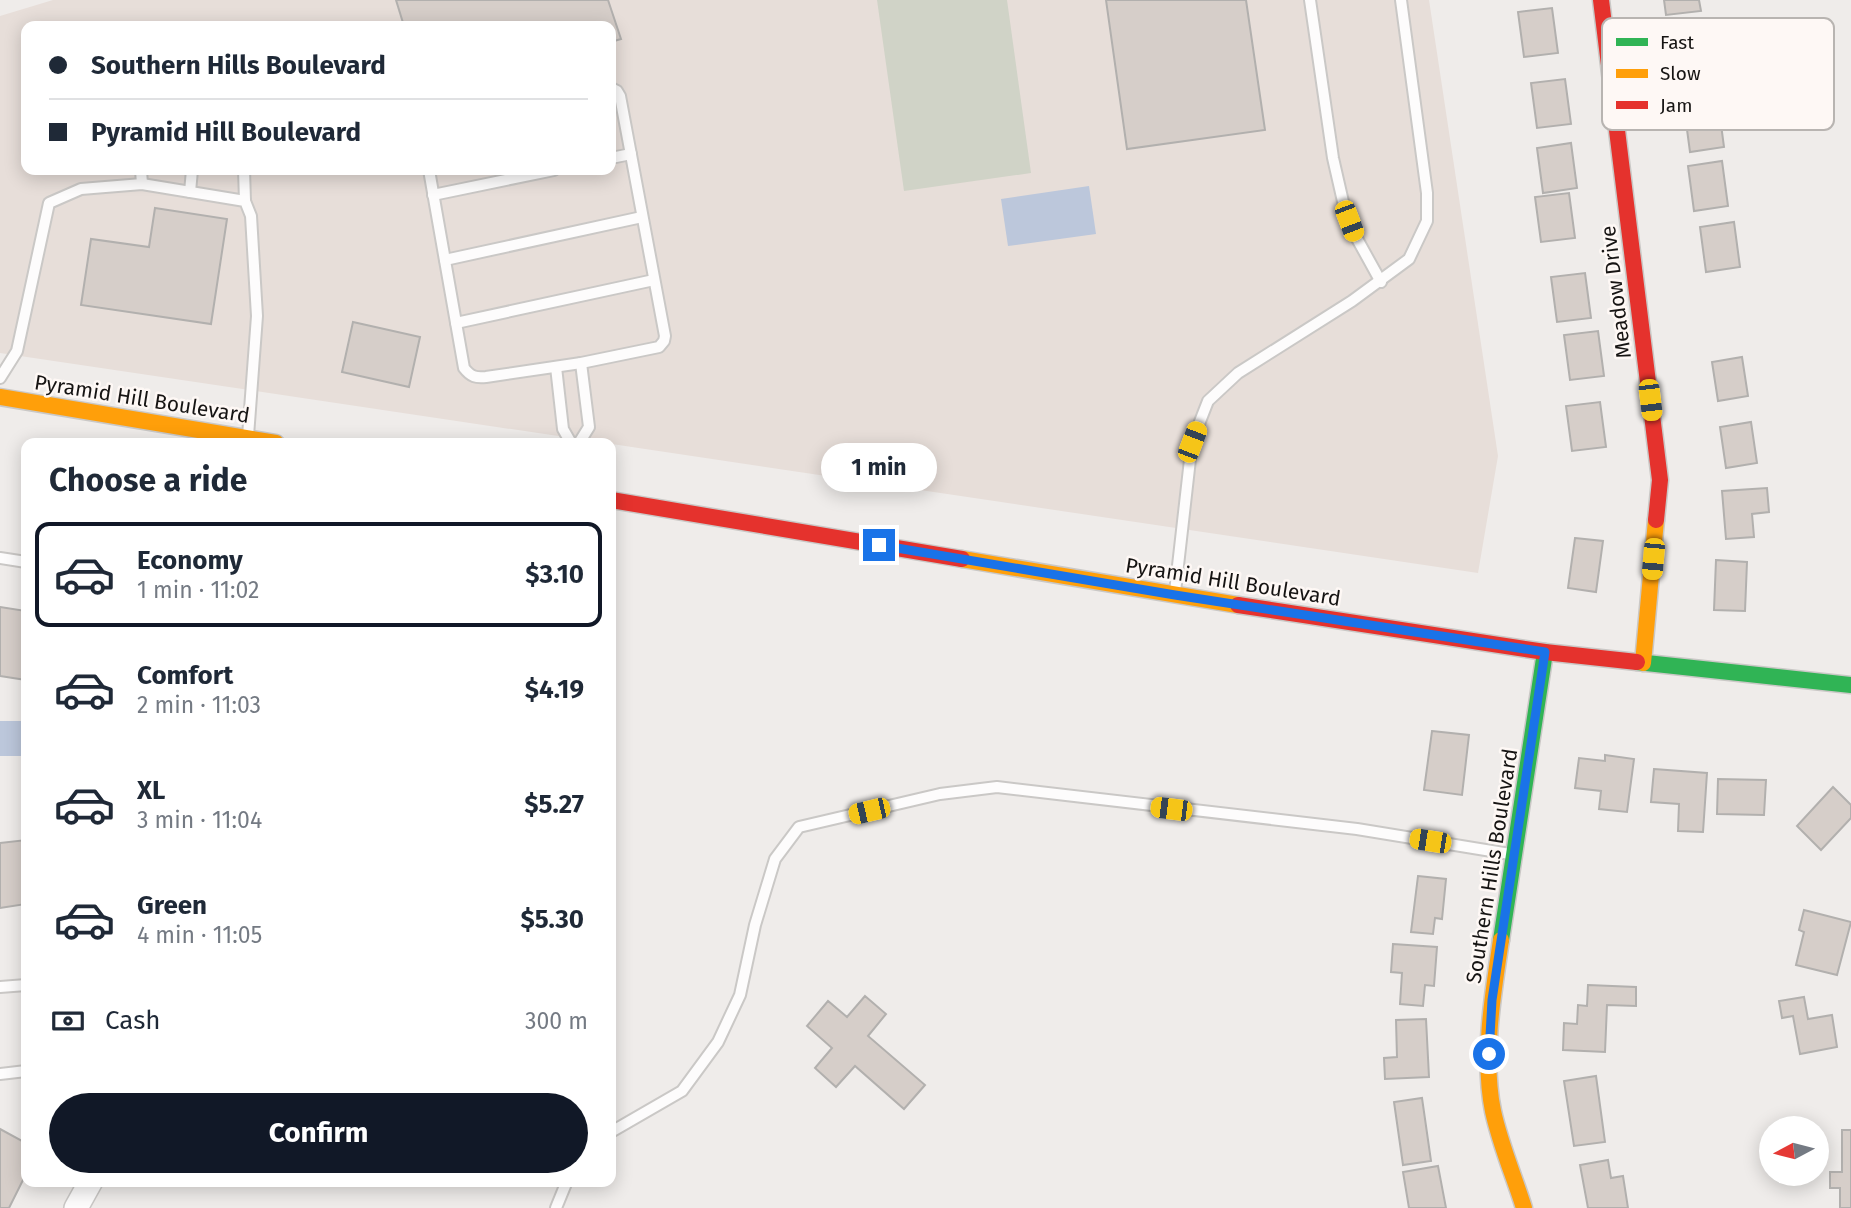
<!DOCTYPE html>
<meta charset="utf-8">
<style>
body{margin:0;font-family:"Fira Sans",sans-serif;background:#f2f2f3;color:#1f2937;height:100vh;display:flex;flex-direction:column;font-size:26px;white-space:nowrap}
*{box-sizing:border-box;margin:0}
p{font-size:23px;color:#747a83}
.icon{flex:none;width:38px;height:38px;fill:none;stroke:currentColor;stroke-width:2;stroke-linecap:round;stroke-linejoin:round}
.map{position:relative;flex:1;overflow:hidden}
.panel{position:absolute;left:21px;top:438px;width:595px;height:749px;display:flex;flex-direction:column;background:#fff;border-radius:14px;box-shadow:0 4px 18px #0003}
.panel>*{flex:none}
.guide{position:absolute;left:21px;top:21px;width:595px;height:154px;border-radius:14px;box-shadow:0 4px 18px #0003;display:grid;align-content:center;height:154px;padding:0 28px;background:#fff}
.needle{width:46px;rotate:263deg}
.controls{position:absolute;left:1759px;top:1116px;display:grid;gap:14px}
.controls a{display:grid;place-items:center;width:70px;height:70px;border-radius:50%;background:#fff;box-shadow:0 4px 18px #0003;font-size:35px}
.end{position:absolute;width:32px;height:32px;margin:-16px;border:9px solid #1a73e8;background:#fff;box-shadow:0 0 0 4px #fff}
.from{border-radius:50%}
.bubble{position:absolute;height:49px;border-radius:24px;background:#fff;box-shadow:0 4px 18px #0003;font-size:23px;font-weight:700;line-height:49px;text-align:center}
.car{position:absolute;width:21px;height:42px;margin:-21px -10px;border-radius:9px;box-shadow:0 0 5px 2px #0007;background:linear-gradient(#f5c518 24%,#345 0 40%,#f5c518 0 76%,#345 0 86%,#f5c518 0)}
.guide b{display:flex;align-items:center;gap:24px;height:66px;font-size:26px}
.guide b+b{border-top:2px solid #e0e1e3}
.guide i{width:18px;height:18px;background:#1f2937}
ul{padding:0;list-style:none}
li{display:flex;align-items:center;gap:21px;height:105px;margin:0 14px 10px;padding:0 14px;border:4px solid transparent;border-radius:14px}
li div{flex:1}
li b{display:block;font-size:26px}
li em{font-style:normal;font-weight:700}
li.current{border-color:#111827}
li>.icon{width:63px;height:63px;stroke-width:1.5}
h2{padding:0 28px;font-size:32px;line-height:84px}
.pay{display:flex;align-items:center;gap:18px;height:77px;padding:0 28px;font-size:26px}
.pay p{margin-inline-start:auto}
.cta{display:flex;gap:14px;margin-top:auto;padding:14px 28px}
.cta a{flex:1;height:80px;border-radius:42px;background:#111827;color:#fff;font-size:28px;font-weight:700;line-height:80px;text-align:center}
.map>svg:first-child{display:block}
</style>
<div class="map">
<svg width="1851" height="1208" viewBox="0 0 1851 1208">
<rect width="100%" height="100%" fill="#efecea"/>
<path fill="#e7ded9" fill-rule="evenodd" d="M53 0H1429L1498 456 1478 573 0 353V16ZM26 26H611V170H26Z"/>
<path fill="#d0d3c7" d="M877 0H1007L1031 173 904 191Z"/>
<g fill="#bcc7db">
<path d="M1089 186 1096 234 1008 246 1001 199Z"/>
<rect x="0" y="721" width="26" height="35"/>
</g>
<g fill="#d6cec9" stroke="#b2b0ae" stroke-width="2">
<path d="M396 0H608L621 39 611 42V26H404Z"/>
<path d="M1106 0H1246L1265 130 1127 149Z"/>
<path d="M1664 0H1699L1701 11 1666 15Z"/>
<path d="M1552 8 1558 53 1524 57 1518 12Z"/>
<path d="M1565 79 1571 124 1537 128 1531 83Z"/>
<path d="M1718 102 1724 147 1690 152 1684 107Z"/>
<path d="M1571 143 1577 188 1543 193 1537 148Z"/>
<path d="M1722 161 1728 206 1694 211 1688 166Z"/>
<path d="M1569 193 1575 238 1541 242 1535 197Z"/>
<path d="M155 208 227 219 211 324 81 305 91 239 149 247Z"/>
<path d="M1734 222 1740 267 1706 272 1700 227Z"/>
<path d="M1585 273 1591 318 1557 322 1551 277Z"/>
<path d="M353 322 420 337 409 387 342 372Z"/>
<path d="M1598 331 1604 376 1570 380 1564 335Z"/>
<path d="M1742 357 1748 396 1718 401 1712 362Z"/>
<path d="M1600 402 1606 447 1572 451 1566 406Z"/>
<path d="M1751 422 1757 463 1726 468 1720 427Z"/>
<path d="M1767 488 1769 512 1752 514 1754 537 1726 539 1722 491Z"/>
<path d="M1575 538 1603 541 1596 592 1568 588Z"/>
<path d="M1716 560 1747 562 1745 611 1714 610Z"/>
<path d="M0 607 26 611V680L0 676Z"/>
<path d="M1432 731 1469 735 1462 795 1424 790Z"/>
<path d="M1605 755 1634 759 1627 812 1599 809 1601 791 1575 788 1579 758 1605 761Z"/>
<path d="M1654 769 1707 773 1703 832 1678 831 1679 804 1651 802Z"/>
<path d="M1718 779 1766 780 1764 815 1717 814Z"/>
<path d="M1833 787 1851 805V818L1821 850 1797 826Z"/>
<path d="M26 840V904L0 908V843Z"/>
<path d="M1418 876 1446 879 1442 919 1435 918 1433 934 1411 932Z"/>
<path d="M1804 910 1851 922 1837 975 1796 965 1804 932 1799 930Z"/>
<path d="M1393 944 1437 947 1434 986 1425 985 1423 1006 1400 1004 1402 973 1391 972Z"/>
<path d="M1588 985 1636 987V1006L1607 1005 1605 1052 1563 1050 1564 1023 1577 1024 1578 1005 1587 1006Z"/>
<path d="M865 996 886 1014 868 1036 925 1085 904 1109 855 1066 836 1087 815 1068 832 1048 807 1026 828 1001 847 1017Z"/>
<path d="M1804 997 1808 1019 1832 1015 1837 1047 1800 1054 1793 1016 1782 1018 1779 1001Z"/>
<path d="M1426 1019 1429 1077 1385 1079 1384 1058 1397 1057 1396 1020Z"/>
<path d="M1596 1076 1605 1142 1574 1146 1564 1081Z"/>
<path d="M1422 1098 1431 1161 1403 1165 1394 1102Z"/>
<path d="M0 1129 26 1143V1174L9 1208H0Z"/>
<path d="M1842 1130H1851V1208H1840V1188H1830V1172H1842Z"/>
<path d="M1608 1160 1611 1178 1623 1176 1628 1208H1588L1580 1165Z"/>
<path d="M1438 1166 1446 1208H1409L1403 1172Z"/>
</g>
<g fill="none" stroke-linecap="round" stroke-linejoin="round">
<g stroke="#cac8c6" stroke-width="14">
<g id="lane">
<path d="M1310 0 1333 158 1344 206 1355 235 1381 282"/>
<path d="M611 158 631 154"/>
<path d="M141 170 142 184"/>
<path d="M244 170 245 201"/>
<path d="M429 170 464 368C471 377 476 378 486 377L581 363 659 347 664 341 665 336 620 96 617 91 611 88"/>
<path d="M190 192 192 170"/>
<path d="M433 195 554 170"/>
<path d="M445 260 642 217"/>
<path d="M456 323 654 280"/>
<path d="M556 367 563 429 571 443"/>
<path d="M0 378 17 351 49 203 81 189 142 184 245 201 251 216 257 316 248 436"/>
<path d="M579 443 589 427 581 363"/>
<path d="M0 558 26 562"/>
<path d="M1175 592 1192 442 1208 401 1238 373 1352 301 1409 259 1427 221V193L1401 0"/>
<path d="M0 987 26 985"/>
<path d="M0 1074 26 1071"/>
<path d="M611 1132 682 1091 718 1042 740 995 755 925 775 859 799 827 940 794 997 787 1357 829 1510 854"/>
<path d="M556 1208 567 1181"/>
</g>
</g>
<g stroke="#cac8c6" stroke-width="26">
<path id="street" d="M76 1208 91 1181"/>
</g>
<g stroke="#cac8c6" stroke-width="19">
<g id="fast">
<path d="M1637 662 1851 685"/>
<path d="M1501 940 1545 652"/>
</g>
</g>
<g stroke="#cac8c6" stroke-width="19">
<g id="slow">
<path d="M0 397 276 443"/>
<path d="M962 559 1238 605"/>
<path d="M1643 663 1656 520"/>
<path d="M1501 940C1493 993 1482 1058 1493 1111 1500 1144 1514 1176 1524 1208"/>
</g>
</g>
<g stroke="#cac8c6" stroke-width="19">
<g id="jam">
<path d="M1601 0 1660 480 1656 520"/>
<path d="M611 500 962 559"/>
<path d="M1238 605 1545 652 1637 662"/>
</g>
</g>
<use href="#lane" stroke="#fdfcfc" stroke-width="10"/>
<use href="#street" stroke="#fdfcfc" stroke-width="23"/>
<use href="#fast" stroke="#30b455" stroke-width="16"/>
<use href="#slow" stroke="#ff9f0a" stroke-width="16"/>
<use href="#jam" stroke="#e5322d" stroke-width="16"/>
</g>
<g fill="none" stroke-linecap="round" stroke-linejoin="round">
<path stroke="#1a73e8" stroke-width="9" d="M879 545 1175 595 1545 652 1492 1000 1489 1054"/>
</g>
<g text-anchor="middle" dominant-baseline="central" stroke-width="5" stroke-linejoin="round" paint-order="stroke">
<g font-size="21" fill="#161413" stroke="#fef8f5">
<text transform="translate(1616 292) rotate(-97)">Meadow Drive</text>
<text transform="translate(142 399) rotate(9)">Pyramid Hill Boulevard</text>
<text transform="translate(1233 582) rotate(9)">Pyramid Hill Boulevard</text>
<text transform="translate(1492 866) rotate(-81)">Southern Hills Boulevard</text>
</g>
</g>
<rect x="1602" y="18" width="232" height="112" rx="10" fill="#fef8f5" stroke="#b8b4b1" stroke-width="2"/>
<rect x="1616" y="38" width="32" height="8" fill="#30b455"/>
<rect x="1616" y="69" width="32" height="9" fill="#ff9f0a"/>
<rect x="1616" y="101" width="32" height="8" fill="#e5322d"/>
<g font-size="19" fill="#161413">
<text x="1660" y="49">Fast</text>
<text x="1660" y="80">Slow</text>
<text x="1660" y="112">Jam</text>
</g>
</svg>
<div class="controls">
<a><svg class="needle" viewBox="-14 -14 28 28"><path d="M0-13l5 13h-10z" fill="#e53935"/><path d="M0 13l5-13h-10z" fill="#747a83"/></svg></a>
</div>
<i class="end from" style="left:1489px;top:1054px"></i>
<i class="end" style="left:879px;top:545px"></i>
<div class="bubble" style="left:821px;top:443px;width:116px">1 min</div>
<i class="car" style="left:1349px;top:221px;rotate:159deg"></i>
<i class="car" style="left:1650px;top:400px;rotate:173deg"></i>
<i class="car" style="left:1192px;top:442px;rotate:21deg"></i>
<i class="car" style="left:1653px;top:559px;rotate:185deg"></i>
<i class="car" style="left:1171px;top:809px;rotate:277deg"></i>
<i class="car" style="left:869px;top:811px;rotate:257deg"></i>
<i class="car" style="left:1430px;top:841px;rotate:279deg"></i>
<div class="guide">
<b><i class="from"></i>Southern Hills Boulevard</b>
<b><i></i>Pyramid Hill Boulevard</b>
</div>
<section class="panel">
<h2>Choose a ride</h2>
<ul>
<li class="current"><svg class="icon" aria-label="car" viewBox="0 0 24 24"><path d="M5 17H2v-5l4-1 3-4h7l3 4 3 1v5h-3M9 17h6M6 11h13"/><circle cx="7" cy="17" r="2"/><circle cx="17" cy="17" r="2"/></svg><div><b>Economy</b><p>1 min · 11:02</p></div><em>$3.10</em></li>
<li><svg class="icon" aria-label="car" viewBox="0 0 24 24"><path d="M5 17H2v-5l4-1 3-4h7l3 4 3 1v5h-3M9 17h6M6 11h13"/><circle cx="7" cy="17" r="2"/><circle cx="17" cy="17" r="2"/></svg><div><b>Comfort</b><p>2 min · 11:03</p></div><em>$4.19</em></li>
<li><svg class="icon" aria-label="car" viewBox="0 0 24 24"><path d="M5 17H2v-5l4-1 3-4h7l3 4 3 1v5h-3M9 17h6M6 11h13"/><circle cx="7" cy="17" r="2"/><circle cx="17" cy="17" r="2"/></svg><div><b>XL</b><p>3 min · 11:04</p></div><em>$5.27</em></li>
<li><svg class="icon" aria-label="car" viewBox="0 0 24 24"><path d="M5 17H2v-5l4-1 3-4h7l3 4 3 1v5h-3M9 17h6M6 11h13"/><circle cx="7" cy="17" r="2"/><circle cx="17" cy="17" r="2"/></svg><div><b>Green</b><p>4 min · 11:05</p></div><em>$5.30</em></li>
</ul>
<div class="pay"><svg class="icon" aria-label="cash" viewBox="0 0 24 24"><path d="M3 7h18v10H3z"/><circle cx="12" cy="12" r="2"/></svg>Cash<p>300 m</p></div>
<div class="cta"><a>Confirm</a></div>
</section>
</div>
